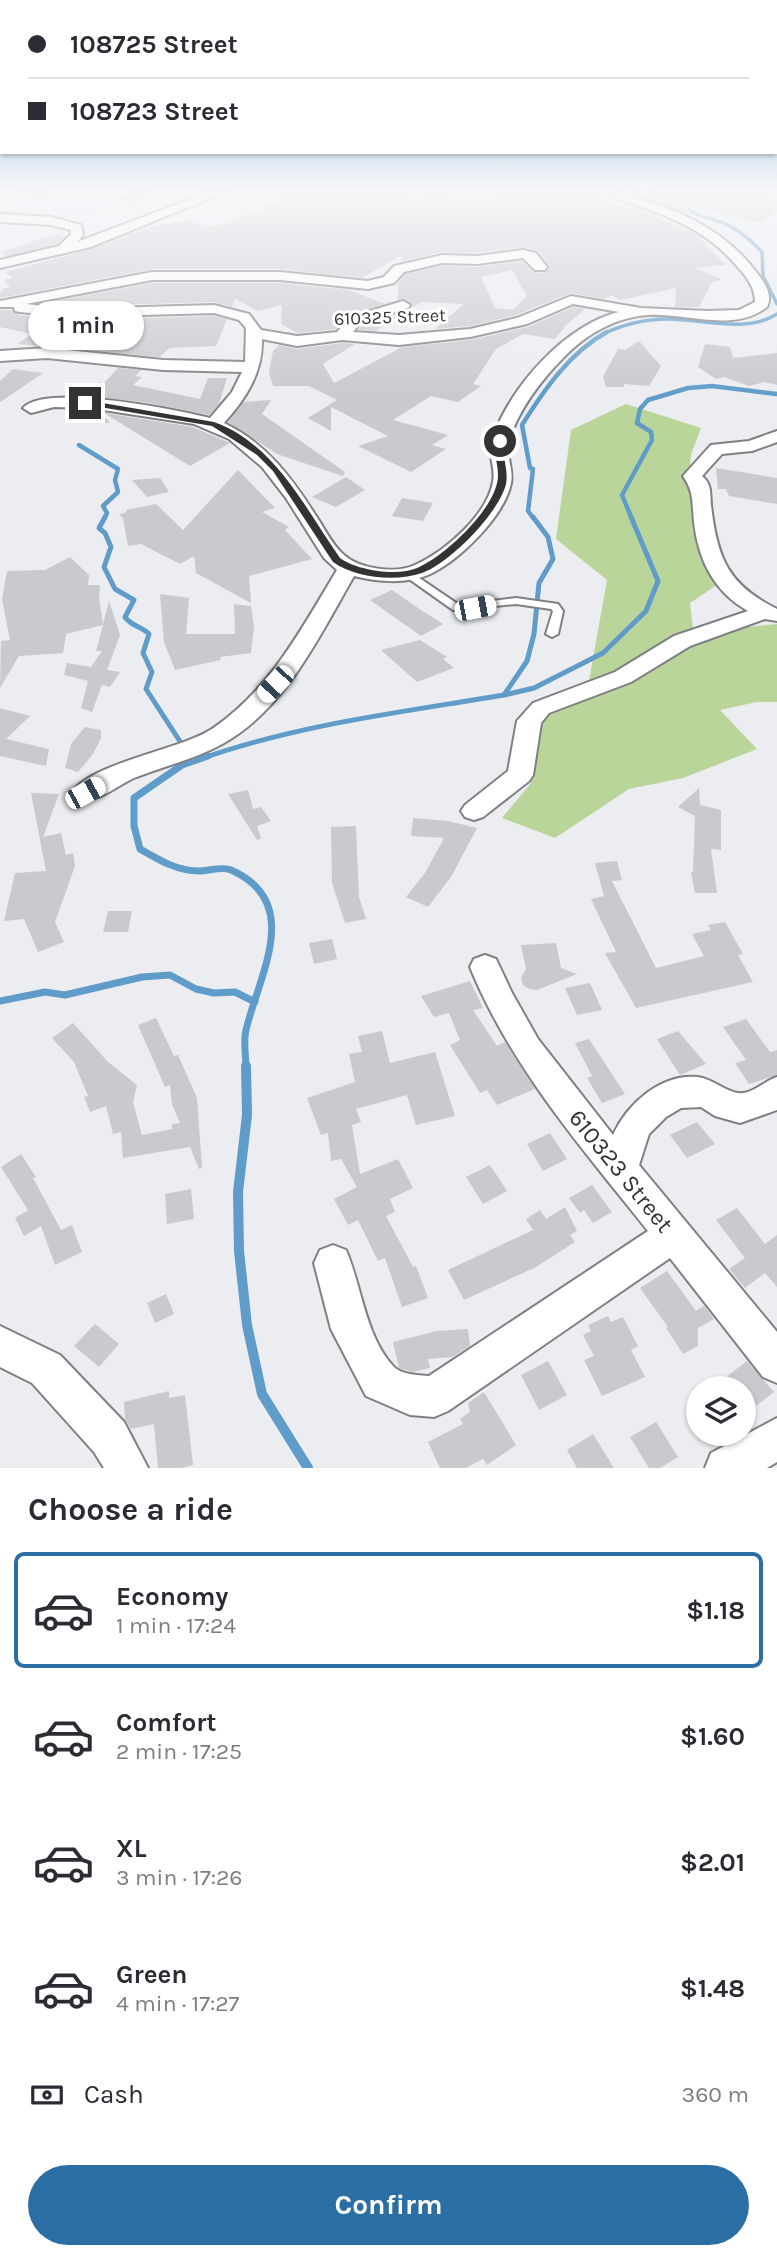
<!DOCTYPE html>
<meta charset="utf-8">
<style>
body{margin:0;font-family:Karla,sans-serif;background:#f7f7f7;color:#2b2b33;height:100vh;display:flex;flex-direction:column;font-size:26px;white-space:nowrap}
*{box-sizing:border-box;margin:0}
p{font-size:23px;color:#7c7c81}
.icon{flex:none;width:38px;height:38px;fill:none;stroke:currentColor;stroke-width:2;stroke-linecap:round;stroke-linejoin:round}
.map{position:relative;height:1468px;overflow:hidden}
.side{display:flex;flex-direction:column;background:#fff;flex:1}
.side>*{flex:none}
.top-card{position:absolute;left:0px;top:0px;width:777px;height:154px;box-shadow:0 2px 5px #0004;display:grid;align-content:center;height:154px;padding:0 28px;background:#fff}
.tools{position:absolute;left:686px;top:1376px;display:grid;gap:14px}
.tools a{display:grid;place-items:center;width:70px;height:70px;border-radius:50%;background:#fff;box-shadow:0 2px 5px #0004;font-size:35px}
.end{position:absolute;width:32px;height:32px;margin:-16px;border:9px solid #333335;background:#fff;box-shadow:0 0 0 4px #fff}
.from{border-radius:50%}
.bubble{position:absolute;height:49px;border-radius:24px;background:#fff;box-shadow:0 2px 5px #0004;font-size:23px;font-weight:700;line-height:49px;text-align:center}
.car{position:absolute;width:21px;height:42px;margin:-21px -10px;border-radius:9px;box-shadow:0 0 5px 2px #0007;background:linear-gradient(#fff 24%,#345 0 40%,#fff 0 76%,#345 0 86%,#fff 0)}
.top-card b{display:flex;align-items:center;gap:24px;height:66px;font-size:26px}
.top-card b+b{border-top:2px solid #e1e1e2}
.top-card i{width:18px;height:18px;background:#2b2b33}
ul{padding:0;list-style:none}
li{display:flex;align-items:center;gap:21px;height:116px;margin:0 14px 10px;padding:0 14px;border:4px solid transparent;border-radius:10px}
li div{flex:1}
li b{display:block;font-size:26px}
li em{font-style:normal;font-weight:700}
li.on{border-color:#2a6ea3}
li>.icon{width:63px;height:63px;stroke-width:1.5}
h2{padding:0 28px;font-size:32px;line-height:84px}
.pay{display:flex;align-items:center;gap:18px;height:77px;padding:0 28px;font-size:26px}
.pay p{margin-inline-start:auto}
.cta{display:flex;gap:14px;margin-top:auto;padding:14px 28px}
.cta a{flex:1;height:80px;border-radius:42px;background:#2a6ea3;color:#fff;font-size:28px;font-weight:700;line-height:80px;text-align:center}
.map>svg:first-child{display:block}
</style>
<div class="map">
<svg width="777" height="1468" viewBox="0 0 777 1468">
<rect width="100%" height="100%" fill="#ecedf1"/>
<path fill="#dcdfe9" d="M0 191H189L115 200 108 208 78 213 25 206 0 197Z"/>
<path fill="#bad59a" d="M626 404 701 428 691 455 689 481 696 504 700 548 717 585 690 603 693 628H738L777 624V702H757L720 710 757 749 683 778 629 789 555 838 502 818 531 783 539 712 587 692 607 580 556 539 571 430Z"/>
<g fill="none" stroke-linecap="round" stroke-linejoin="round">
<g stroke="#5f9cc9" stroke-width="3.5">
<path d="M641 191 659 194"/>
<path d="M684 206C695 216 707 217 721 222 737 228 750 239 762 252L763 276 777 304"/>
<path d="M603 334C624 324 644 319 668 319 702 319 746 334 777 314"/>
</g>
<g stroke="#5f9cc9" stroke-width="4.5">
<path d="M79 445 118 469 115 480 118 492 103 506 107 513 104 519"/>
<path d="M534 519 528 511 533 469 530 468 522 425C544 390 570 352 607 332"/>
<path d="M632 519 622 495 652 440 651 432 637 423 640 409 648 400 688 388 712 386 777 394"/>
</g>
<g stroke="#5f9cc9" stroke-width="5">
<path d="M105 517 99 528 105 533 111 547 104 567 115 589 134 600 125 617C131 626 141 626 149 634L143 653 152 672 146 689 181 743"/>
<path d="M504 695 534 688 603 653 646 611 658 581 631 517"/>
<path d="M203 758C301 724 403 712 504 695L527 661 534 634 539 583 553 559 548 537 533 517"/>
</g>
<g stroke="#5f9cc9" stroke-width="7">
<path d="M208 756 182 765 134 798V826L140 849C159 860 177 871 199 871 209 871 222 866 231 870 304 902 259 975 246 1030 243 1041 246 1056 246 1067"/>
<path d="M0 1001 45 992 65 995 142 977 170 975 196 989 214 993 235 992 255 1002"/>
</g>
<path stroke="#5f9cc9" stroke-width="10" d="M246 1066 247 1115 238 1192 239 1251 247 1325 262 1394 308 1468"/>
</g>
<g fill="#c9cace" fill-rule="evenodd">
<path d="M272 191H398L420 200 430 194 477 200 519 191H567L573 194 594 193 614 206H631L694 233 726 265 696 268 723 280 712 282 699 307H675L676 288 620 300 612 295 604 299 571 293 516 315 470 326 435 329 464 304 422 302 411 308 413 304 404 299 397 300 399 281 405 274 442 266 477 267 522 261 533 272 545 273 549 265 538 251 524 247 477 253 441 252 402 261 403 254 362 278 280 269H152L0 298V292L4 291 1 289 10 287 4 280 13 278 5 272 92 249 147 227 191 220 207 226 219 225 251 213 262 216 265 204 281 203ZM512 270 527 296 513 310 495 308 481 277Z"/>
<path d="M652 191H767L760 196 777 199V210L759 223 687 206 692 216 647 199 651 197Z"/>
<path d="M57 234 65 236 58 244 6 256 1 252Z"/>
<path d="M152 283H280L349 290 385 304 349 314 336 329 298 333 281 324 282 305 258 311 235 299 232 307 214 302 73 306 44 303Z"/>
<path d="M573 307 585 309 566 325 555 339 523 334 496 349 473 384 481 386 458 402 431 396 393 420 448 435 432 445 446 449 411 472 358 446 388 436 331 407V431L308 418 337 400 309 386H273L269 372 273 351 279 345 297 349 342 343 355 344 323 364 334 383 402 347 470 340 528 327Z"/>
<path d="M0 310H12L19 315 73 320 214 316 227 319 216 346 170 348 159 357 17 344 32 334 0 327Z"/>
<path d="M406 311 375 331 358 330 362 325Z"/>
<path d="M639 341 661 366 649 386 624 384V387H606L603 377 618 349 625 350Z"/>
<path d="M705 344 730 347 733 358 777 353V385L764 382 749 386 724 377 716 379 698 367Z"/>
<path d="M118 368 141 370 135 376 142 377 133 385 200 399 208 378H227L219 404 209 415 143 402 89 396 99 382 104 383Z"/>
<path d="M13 369 43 373 0 402V381Z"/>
<path d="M271 400 262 414 345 472 343 476 277 454 228 422 244 402Z"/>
<path d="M78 410 100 412 110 423 70 420Z"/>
<path d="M104 413 193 427 230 443 190 466Z"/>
<path d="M716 468 777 478V504L729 496 726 489H718Z"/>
<path d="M238 470 275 508 262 512 289 527 285 530 312 559 249 576 251 603 196 573 194 556 180 564 141 544 128 546 123 518 119 515 127 512 126 510 156 504 183 530Z"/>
<path d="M346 477 365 490 336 507 312 497Z"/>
<path d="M160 478 169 492 147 497 132 480Z"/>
<path d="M402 498 433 503 423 521 392 516Z"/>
<path d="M70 557 89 575 88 585H100L99 598 103 624 109 601 120 635 107 670 120 672 110 687 102 685 92 712 81 708 88 681 64 675 67 663 91 667 102 651H96L103 625 66 634 63 653 19 656 0 688 1 641 10 640 2 599 7 571 45 570Z"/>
<path d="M392 590 418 608 443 624 421 636 370 600Z"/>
<path d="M160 594 189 598 186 634H235L234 604 251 606 254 626 251 653 220 657 221 660 175 670 164 642Z"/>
<path d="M420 640 447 657 443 659 454 668 417 682 381 650Z"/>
<path d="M0 708 30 716 6 739 49 749 46 766 0 756Z"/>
<path d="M85 727 101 730V738L93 754 78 772 65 768 71 744Z"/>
<path d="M699 788 700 805 721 810V850L711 849 717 893H695L691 872H693L695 816 678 807Z"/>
<path d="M248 790 253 809 261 807 271 821 257 826 261 838 257 840 228 794Z"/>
<path d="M31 793 59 794 43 837 61 833 66 855 73 853 75 866 55 922 64 942 38 952 24 919 4 921 15 873 46 871Z"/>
<path d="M413 818 448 821 477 828 451 877 428 907 406 897 425 873 444 838 411 836Z"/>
<path d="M356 826 359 897 366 919 345 923 332 883 331 827Z"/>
<path d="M617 861 622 880 612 881 656 968 704 956 692 934 711 930 708 925 725 922 743 954 738 955 753 982 636 1008 605 953 616 952 591 899 604 896 595 863Z"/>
<path d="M108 911H132L128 932H103Z"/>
<path d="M332 939 337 959 314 964 309 943Z"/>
<path d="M556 943 561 968 577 974 537 990 529 989 523 985 521 978 526 969 521 945Z"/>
<path d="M470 981 483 1008 473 1010 497 1046 505 1042 535 1089 497 1105 487 1090 480 1093 450 1045 460 1040 449 1013 434 1017 421 996Z"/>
<path d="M590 983 602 1010 577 1015 565 988Z"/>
<path d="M156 1018 174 1056 178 1055 197 1098 202 1168 199 1169 190 1147 123 1158 121 1132 113 1134 106 1106 90 1112 84 1097 88 1096 74 1062 52 1038 73 1023 108 1062 137 1085 133 1102 142 1135 172 1129V1124L180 1123 172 1104 170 1085 165 1087 138 1025Z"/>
<path d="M746 1019 770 1052 777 1050V1075L749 1084 735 1063 746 1060 723 1027Z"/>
<path d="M382 1031 390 1063 435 1052 455 1116 416 1125 407 1095 356 1109 361 1122 352 1125 360 1174 398 1159 413 1188 390 1199 395 1212 386 1216 413 1267 416 1266 428 1298 402 1307 385 1258 378 1261 358 1220 348 1225 334 1199 357 1187 341 1159 331 1161 328 1133 321 1135 307 1098 355 1082 349 1054 362 1052 358 1036Z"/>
<path d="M678 1031 706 1064 680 1075 657 1039Z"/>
<path d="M589 1039 625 1094 602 1103 587 1078 592 1076 575 1043Z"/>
<path d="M697 1122 715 1144 687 1158 670 1135Z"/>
<path d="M550 1133 567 1159 543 1171 527 1144Z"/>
<path d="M21 1154 36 1177 33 1178 61 1230 72 1225 82 1252 55 1265 41 1226 24 1236 15 1218 28 1210 1 1167Z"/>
<path d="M490 1165 507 1191 483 1204 466 1177Z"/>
<path d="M592 1185 612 1212 593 1223 584 1210 580 1213 569 1198Z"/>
<path d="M191 1189 194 1219 167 1224 165 1194Z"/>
<path d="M565 1207 577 1231 570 1235 575 1242 536 1267 464 1300 448 1270 533 1230 526 1219 540 1210 546 1219Z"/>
<path d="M737 1208 765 1244 777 1235V1287L765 1273 745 1288 729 1269 745 1258 716 1220Z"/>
<path d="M667 1271 696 1311 704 1306 714 1319 698 1328V1346L683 1354 666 1328 668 1327 640 1288Z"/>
<path d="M166 1294 174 1314 155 1323 147 1303Z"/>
<path d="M608 1316 611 1322 623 1317 638 1346 631 1350 645 1377 602 1396 584 1360 594 1356 583 1335 591 1331 588 1325Z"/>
<path d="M95 1324 119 1344 99 1367 74 1346Z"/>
<path d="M468 1329 470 1346 452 1357 428 1359 430 1368 413 1372 399 1368 393 1342 437 1331Z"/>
<path d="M548 1361 567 1395 539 1410 521 1375Z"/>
<path d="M747 1361 774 1392 751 1410 744 1401V1388H734L726 1377Z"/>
<path d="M169 1391V1398L185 1395 193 1465 182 1468H158L154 1424 131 1429 125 1419 124 1402Z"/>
<path d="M484 1392 516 1445 487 1465 483 1459 466 1468H440L428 1442 463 1424 460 1419 470 1412 468 1403Z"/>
<path d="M656 1422 678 1457 660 1468H649L630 1437Z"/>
<path d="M593 1434 614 1468H577L567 1450Z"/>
</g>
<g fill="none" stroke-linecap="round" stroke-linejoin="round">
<g stroke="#7f8083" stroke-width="4">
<g id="service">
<path d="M25 191H34L47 195 44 197Z"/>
<path d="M140 191H148L130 199 125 198Z"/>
<path d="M409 571 459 605 516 598 558 604 563 611 558 634 552 637 546 634 553 611 551 609 516 604 453 610 405 576 404 574Z"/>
</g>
</g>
<g stroke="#7f8083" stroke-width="4">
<g id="minor">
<path d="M212 191H228L91 247 0 268V260L59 246 71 234V230L51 225 0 222V214L51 217 81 225 83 235 77 242Z"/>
<path d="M619 193C673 207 723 227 757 273 765 283 773 295 767 307 733 333 687 313 648 315 616 317 586 334 564 357 542 379 518 410 509 441 505 455 514 468 511 483 505 516 458 562 428 575 406 584 377 582 354 576 320 635 286 708 224 743 196 759 164 766 134 778 116 786 96 805 76 799L72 793C90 763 180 750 212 729 270 690 302 628 337 570L324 558 286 498 262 467 229 439 194 424 90 408 54 407 31 413 23 408C46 383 177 410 210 418L232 392 242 372 163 370 47 358 0 361V351L47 348 163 360 245 362 246 328 239 320 214 313 73 317 20 312 15 311 14 307H0V301L152 272H280L368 281 384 277 394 266 442 255 477 256 523 250 536 253 547 267 545 270H535L523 258 477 264 442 263 404 272 394 283 368 289 280 280H152L26 304 73 309 214 305 249 314 261 330 297 336 337 332 350 317 403 301 410 305 408 308 360 323 353 332 399 335 470 329 517 318 571 296 641 308 708 311 739 310 755 302C755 287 746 276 736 265 704 227 661 213 615 198L613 196ZM573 304 619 312C565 325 509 388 492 440 487 454 496 467 493 482 487 515 445 552 415 565 396 574 359 569 344 555 332 545 325 529 316 516 292 478 266 443 224 423 246 399 263 372 262 339L297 346 342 340 399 345 470 337 527 324Z"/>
<path d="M777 431V442L752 451 722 454 702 476C712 484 710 494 711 505 717 558 728 585 777 609V621L765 619 690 646 631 682 549 713 541 723 533 775 529 781 483 817 474 820 465 817 461 811 465 805 508 771 517 721 533 703 615 672 674 636 748 611C714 592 698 559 694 522 692 502 694 492 683 476L711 445 749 441Z"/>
<path d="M485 955 496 959 512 993 538 1039 613 1135C627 1104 661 1073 698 1077 713 1079 726 1092 738 1093 752 1095 764 1081 777 1077V1110L740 1123 715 1116 701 1107 681 1108 666 1117 649 1134 639 1165 777 1332V1383L763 1377 670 1258 448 1411 434 1417 410 1415 366 1396 331 1329 314 1263 320 1250 333 1245 346 1250C362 1287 365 1335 393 1366 401 1375 418 1375 429 1376L648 1231C581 1147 511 1067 470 967L474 959Z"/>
<path d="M0 1326 60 1355 124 1422 148 1468H104L94 1452 32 1383 0 1367Z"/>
<path d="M777 1418V1462L767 1468H705L711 1453Z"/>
</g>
</g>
<use href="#service" fill="#fff" fill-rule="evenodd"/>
<use href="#minor" fill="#fff" fill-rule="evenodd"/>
</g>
<linearGradient id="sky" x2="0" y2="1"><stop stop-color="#71aadc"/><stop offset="0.48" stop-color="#f6f7f9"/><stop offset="1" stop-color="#f6f7f9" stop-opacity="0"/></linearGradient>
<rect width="777" height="396" fill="url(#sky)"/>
<path fill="#333335" d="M85 400 214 422C275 444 305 508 340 558 356 570 397 577 417 568 444 557 491 512 497 483 501 468 492 456 496 441L500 439 504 441C501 456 509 469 506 484 499 513 450 563 422 573 396 582 355 578 333 562L273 471 257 455 212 426 82 404Z"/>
<g text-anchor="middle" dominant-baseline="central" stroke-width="6" stroke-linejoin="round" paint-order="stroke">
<g font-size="18" fill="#333335" stroke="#fff">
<text transform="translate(390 317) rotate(-2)">610325 Street</text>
</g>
<g font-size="24" fill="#333335" stroke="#fff">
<text transform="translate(621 1171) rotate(51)">610323 Street</text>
</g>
</g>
</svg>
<div class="tools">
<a><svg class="icon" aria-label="layers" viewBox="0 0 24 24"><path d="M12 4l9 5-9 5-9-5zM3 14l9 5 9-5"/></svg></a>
</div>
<i class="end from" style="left:500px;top:441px"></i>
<i class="end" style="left:85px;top:403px"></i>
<div class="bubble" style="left:28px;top:301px;width:116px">1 min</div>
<i class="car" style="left:475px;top:608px;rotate:79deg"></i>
<i class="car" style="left:275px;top:684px;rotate:223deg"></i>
<i class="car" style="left:85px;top:793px;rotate:61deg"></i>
<div class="top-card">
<b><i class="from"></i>108725 Street</b>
<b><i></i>108723 Street</b>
</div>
</div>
<section class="side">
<h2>Choose a ride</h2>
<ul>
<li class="on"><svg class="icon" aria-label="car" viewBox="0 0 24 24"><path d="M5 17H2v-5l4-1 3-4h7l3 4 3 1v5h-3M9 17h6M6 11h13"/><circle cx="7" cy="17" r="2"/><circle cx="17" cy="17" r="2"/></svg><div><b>Economy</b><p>1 min · 17:24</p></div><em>$1.18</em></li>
<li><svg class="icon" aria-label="car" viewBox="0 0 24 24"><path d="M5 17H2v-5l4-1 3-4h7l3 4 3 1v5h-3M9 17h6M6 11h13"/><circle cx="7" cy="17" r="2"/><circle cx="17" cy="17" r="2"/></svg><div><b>Comfort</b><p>2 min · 17:25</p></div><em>$1.60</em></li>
<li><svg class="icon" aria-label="car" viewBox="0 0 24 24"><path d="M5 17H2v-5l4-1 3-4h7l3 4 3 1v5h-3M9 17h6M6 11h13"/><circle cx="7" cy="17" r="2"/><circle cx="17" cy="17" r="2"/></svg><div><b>XL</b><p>3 min · 17:26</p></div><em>$2.01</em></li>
<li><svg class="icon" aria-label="car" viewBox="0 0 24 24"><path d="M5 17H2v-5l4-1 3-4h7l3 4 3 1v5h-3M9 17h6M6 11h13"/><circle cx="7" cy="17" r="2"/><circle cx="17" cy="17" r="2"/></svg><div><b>Green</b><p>4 min · 17:27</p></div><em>$1.48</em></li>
</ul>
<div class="pay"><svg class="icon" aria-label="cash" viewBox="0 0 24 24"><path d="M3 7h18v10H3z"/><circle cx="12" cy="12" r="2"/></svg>Cash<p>360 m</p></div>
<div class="cta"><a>Confirm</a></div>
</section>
